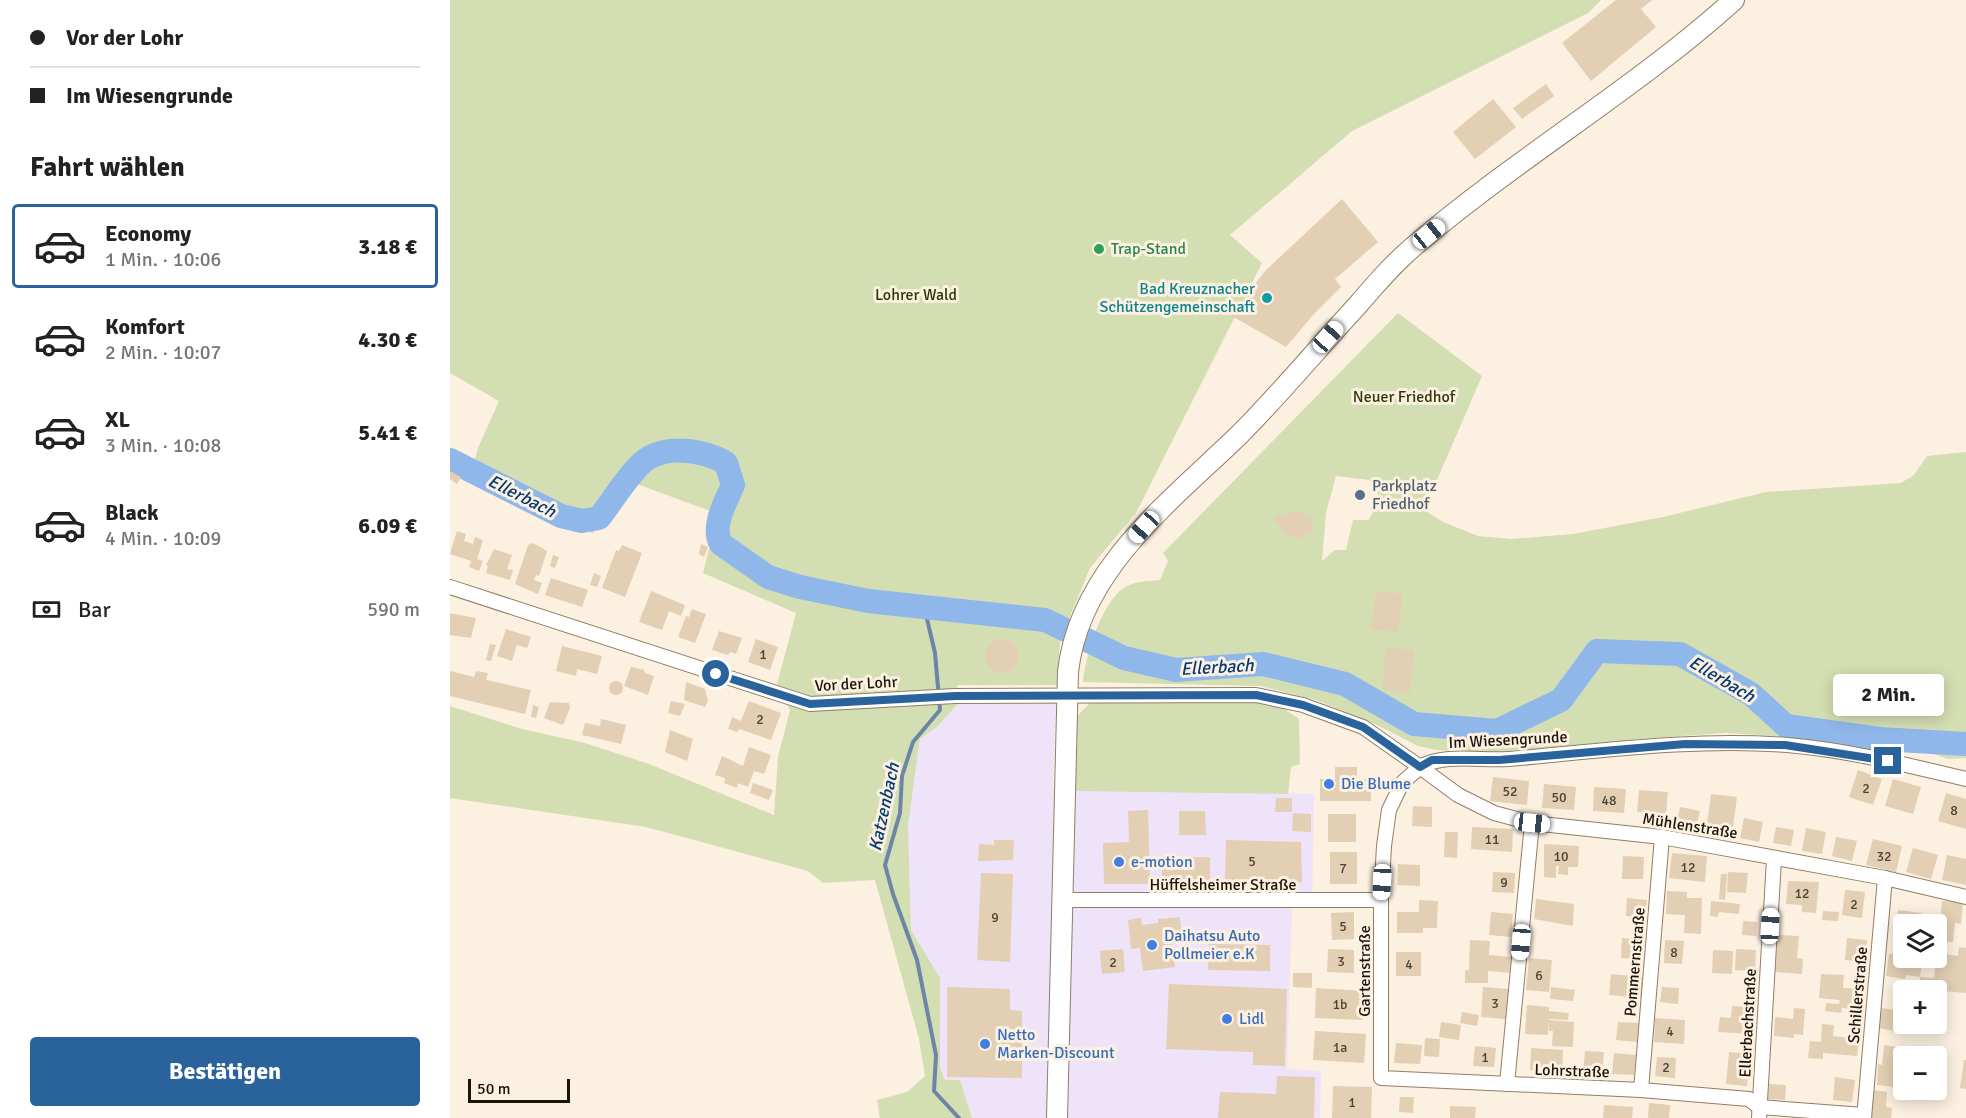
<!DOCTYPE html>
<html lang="de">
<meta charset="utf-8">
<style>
body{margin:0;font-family:Signika,sans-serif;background:#f2f2f2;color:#222;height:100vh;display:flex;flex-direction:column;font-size:22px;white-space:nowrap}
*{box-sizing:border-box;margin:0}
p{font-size:20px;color:#767676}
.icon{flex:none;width:33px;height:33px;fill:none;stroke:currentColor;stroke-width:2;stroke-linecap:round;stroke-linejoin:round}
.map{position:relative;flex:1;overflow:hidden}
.details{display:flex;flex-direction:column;background:#fff;width:450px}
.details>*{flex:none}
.top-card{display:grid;align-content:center;height:132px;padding:0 30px;background:#fff}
.buttons{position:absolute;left:1443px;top:914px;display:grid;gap:12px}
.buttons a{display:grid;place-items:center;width:54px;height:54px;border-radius:6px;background:#fff;box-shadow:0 3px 15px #0003;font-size:30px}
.scale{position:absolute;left:18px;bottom:15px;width:102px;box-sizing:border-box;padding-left:6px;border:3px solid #1a140a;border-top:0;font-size:16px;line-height:21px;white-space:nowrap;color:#1a140a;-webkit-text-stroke:4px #fcf0e0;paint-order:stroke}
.end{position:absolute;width:27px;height:27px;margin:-14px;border:8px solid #2a639b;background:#fff;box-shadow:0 0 0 3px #fff}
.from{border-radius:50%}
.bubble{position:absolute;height:42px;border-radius:6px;background:#fff;box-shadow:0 3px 15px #0003;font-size:20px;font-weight:700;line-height:42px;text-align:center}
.car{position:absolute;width:18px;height:36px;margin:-18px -9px;border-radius:8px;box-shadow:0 0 4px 2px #0007;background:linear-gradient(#fff 24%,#345 0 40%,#fff 0 76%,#345 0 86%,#fff 0)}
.top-card b{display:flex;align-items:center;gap:21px;height:57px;font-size:22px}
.top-card b+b{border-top:2px solid #e0e0e0}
.top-card i{width:15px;height:15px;background:#222}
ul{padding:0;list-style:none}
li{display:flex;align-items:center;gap:18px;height:84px;margin:0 12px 9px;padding:0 18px;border:3px solid transparent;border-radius:6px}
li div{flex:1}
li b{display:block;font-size:22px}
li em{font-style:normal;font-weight:700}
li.selected{border-color:#2a639b}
li>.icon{width:54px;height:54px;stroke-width:1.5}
h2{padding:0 30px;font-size:27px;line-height:72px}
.pay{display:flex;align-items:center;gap:15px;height:66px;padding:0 30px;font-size:22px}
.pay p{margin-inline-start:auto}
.primary-button{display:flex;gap:12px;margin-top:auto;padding:12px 30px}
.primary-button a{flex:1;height:69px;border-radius:6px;background:#2a639b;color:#fff;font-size:24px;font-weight:700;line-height:69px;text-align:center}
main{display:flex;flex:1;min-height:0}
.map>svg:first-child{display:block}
</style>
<main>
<section class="details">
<div class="top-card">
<b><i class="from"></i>Vor der Lohr</b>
<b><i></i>Im Wiesengrunde</b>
</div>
<h2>Fahrt wählen</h2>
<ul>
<li class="selected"><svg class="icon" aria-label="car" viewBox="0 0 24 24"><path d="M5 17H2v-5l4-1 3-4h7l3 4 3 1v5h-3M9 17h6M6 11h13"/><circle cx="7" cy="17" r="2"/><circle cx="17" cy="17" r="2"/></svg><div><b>Economy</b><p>1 Min. · 10:06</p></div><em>3.18 €</em></li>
<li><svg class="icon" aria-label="car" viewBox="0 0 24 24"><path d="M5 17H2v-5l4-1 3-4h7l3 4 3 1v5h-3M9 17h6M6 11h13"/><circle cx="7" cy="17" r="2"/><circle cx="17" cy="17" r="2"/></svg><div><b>Komfort</b><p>2 Min. · 10:07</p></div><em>4.30 €</em></li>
<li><svg class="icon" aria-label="car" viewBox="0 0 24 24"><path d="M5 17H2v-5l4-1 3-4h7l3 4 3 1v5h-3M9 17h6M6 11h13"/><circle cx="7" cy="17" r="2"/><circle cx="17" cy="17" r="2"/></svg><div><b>XL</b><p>3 Min. · 10:08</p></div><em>5.41 €</em></li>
<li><svg class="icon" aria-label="car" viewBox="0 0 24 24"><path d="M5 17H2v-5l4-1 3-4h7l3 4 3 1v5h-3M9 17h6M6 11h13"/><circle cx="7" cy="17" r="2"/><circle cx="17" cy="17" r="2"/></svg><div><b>Black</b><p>4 Min. · 10:09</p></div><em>6.09 €</em></li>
</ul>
<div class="pay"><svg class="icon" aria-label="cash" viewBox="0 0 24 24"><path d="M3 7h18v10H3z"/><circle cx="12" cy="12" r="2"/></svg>Bar<p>590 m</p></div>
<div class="primary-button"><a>Bestätigen</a></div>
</section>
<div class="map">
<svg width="1516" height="1118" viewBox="0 0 1516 1118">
<rect width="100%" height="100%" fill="#fcf0e0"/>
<path fill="#eee3f8" d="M606 702 603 789 864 794 862 907H842L837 1069 871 1071 870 1118H522L510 1080H495L490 1068V978L461 930 458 825 470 739 488 726 509 704Z"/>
<g fill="#d4deb3" fill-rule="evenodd">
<path d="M0 0H1151L1138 13 902 131 780 235 812 263 686 513 640 568 610 641 607 685H507L508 704 488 726 470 739 458 825 461 930 490 978V1068L495 1080H510L522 1118H430L427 1100 457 1092 475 1076 469 1039 425 880 373 883 358 871 196 827 0 798V706L72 729 135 743 199 764 324 815 328 757 340 710 327 684 346 613 253 573 268 514 179 481 143 533 97 516 19 479 28 448 49 401 0 373Z"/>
<path d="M948 313 1032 376 974 510 993 522 1028 536 1061 539 1123 534 1213 517 1316 492 1451 483 1464 475 1477 456 1516 452V758L1498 759 1464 747 1392 740 1275 733 1188 739 1087 757 1099 748 1079 756 986 750 968 746 927 725 866 700 810 686 633 682C636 655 653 593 682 584 690 581 701 581 710 580L718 561 713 553ZM886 476 919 480 930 497 919 520H903L896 550H885L872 561 876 513Z"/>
<path d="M800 702 830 706 849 719 850 764 841 767 838 794 625 791 627 716 640 703Z"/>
</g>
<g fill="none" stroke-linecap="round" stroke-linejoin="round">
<path stroke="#6d86a7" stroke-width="4" d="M474 606 485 653 490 710 463 742 452 776 450 813 435 865 443 894 467 960 486 1055 484 1091 509 1118"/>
<path stroke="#90b7ea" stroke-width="24" d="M0 460 111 516 132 521 149 518C162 502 183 466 200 457 223 445 255 451 276 463L283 485C276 501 261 527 271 544L318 577 350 587 418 601 595 620 674 658 726 670 813 664 895 684 964 724 1047 731 1111 700 1147 651 1230 654 1301 694 1336 726 1430 739 1516 744"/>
</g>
<g fill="#e2cfb4">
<path d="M1166 0H1202L1191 9 1206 27 1141 81 1112 43Z"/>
<path d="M1096 84 1104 96 1072 119 1063 108Z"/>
<path d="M1043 99 1066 127 1025 159 1003 132Z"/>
<path d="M892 199 928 242 885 279 891 287 863 315 836 347 780 315 816 270Z"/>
<path d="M0 471 11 477 7 484 0 479Z"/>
<path d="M846 511 862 516 860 523 864 524 860 535 856 533 853 539 844 536 838 537 823 518Z"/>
<path d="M7 531 16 534 14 541 23 544 25 537 33 540 27 559 33 561 29 571 19 567 21 561 0 554Z"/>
<path d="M83 543 97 551 89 576 86 575 84 580 92 583 88 594 65 584 78 545Z"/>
<path d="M251 544 258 547 254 557 249 554Z"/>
<path d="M172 545 192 553 175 597 152 588 166 550 169 551Z"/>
<path d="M44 549 62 555 57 569 63 570 60 580 36 573 38 566 36 565Z"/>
<path d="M103 555 109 557 105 568 100 566Z"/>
<path d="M144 573 151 576 147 587 140 585Z"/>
<path d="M101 578 138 590 132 607 95 595Z"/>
<path d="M201 591 235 605 231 616 219 611 212 630 189 622Z"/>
<path d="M926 591 953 594 948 632 921 629Z"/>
<path d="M242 609 256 614 245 643 228 637 236 616 239 617Z"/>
<path d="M0 613 26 618 21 638 0 635Z"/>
<path d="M56 629 81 637 77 648 67 645 62 661 47 656Z"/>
<path d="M269 631 292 638 286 654 280 652 278 655 262 650Z"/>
<path d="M306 639 328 647 320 670 298 662Z"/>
<circle cx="552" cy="656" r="17"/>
<path d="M40 644 46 645 41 661 36 660Z"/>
<path d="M112 646 152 656 147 674 127 669 126 676 106 671Z"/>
<path d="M936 648 964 650 960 693 932 690Z"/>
<path d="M181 667 194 670 195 673 204 676 198 695 174 686Z"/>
<path d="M0 671 24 677 26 671 38 673 36 680 81 690 75 714 0 696Z"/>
<circle cx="166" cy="688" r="7"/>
<path d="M236 682 255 689 258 701 255 707 234 700Z"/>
<path d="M221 701 235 704 230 716 218 713Z"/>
<path d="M299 701 331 713 321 740 289 729 287 732 278 729 282 717 291 721Z"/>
<path d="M100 702 119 703 120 708 113 725 94 718Z"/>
<path d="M83 705 89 707 86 718 81 717Z"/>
<path d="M151 719 176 725 171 744 132 735 135 723 150 726Z"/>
<path d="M220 730 243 739 237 761 215 752Z"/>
<path d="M299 747 321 755 314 774 304 771 298 787 288 783 287 788 274 783 275 778 265 775 272 756 293 766Z"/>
<path d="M885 767H907V779H921V801H870V779H885Z"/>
<path d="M1408 770 1432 779 1423 805 1399 797Z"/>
<path d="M1043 777 1079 781 1077 805 1040 801Z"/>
<path d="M1443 779 1471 787 1463 814 1435 806Z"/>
<path d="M303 783 323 790 319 800 300 793Z"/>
<path d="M1094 784 1126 787 1124 810 1092 808Z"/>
<path d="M1144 787 1176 789 1174 813 1143 811Z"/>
<path d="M1189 790 1218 792 1216 814 1187 812Z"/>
<path d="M1496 793 1516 799V829L1488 821Z"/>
<path d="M1261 794 1287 797 1282 835 1256 832Z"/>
<path d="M826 798H842V812H825Z"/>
<path d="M963 806 982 807V827L962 826Z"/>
<path d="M1230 807 1250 811 1246 830 1226 826Z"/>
<path d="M698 810 700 884H654L653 843 679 842 678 811Z"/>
<path d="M729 811H755L756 835H729Z"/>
<path d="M843 813 861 814V832L842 831Z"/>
<rect x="878" y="814" width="28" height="28"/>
<path d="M1294 818 1313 822 1309 842 1290 838Z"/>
<path d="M1022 827 1063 829 1062 852 1021 849Z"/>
<path d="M1326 827 1344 830 1341 846 1323 843Z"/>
<path d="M1356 828 1376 832 1372 854 1352 851Z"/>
<path d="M995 832H1008L1007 858 994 857Z"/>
<path d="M1386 837 1407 841 1402 861 1382 856Z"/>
<path d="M1423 839 1452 846 1446 872 1416 865Z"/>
<path d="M544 840H564L563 860 528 861 529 844 544 845Z"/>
<path d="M776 840 851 842 852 882 775 881Z"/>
<path d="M1094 844 1129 846 1128 867H1118V875L1108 874 1109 866H1106V878L1094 877Z"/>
<path d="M1463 848 1488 855 1481 879 1456 872Z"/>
<rect x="880" y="852" width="27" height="32"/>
<path d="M1222 853 1257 856 1255 882 1219 878Z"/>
<path d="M1497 855 1516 859V885L1492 880Z"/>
<path d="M1173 856 1194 857 1193 879H1172Z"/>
<rect x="712" y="857" width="48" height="25"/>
<path d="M948 864 970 865V886L947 885Z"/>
<path d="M1043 872 1065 873 1064 893 1042 892Z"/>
<path d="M1278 872 1298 873 1296 893 1277 892Z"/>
<path d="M531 873 563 874 560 962 527 960Z"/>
<path d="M1271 874H1277L1275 900 1269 899Z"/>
<path d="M1338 881 1369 882 1366 913 1352 912V905L1336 904Z"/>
<path d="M1395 890 1415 892 1412 918 1392 915Z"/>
<path d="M1217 891 1237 892V898H1252L1251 934 1234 933 1235 915 1216 914Z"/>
<path d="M1177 898 1197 900 1195 918 1176 916Z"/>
<path d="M1086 899 1124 904 1123 926 1084 919Z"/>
<path d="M969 900 988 901 987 928H973V933H947V912H969Z"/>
<path d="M1261 901 1290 904 1289 914 1269 912 1268 917 1260 916Z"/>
<path d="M1492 901 1513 902 1511 924 1505 923 1503 942 1488 941Z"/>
<path d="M1448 910 1472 913 1471 924H1454V929L1446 928Z"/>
<path d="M1373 911 1389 912 1388 921 1372 920Z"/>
<path d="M904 912V939L882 940 881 913Z"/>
<path d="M1041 912 1063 914 1061 937 1039 935Z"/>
<path d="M730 917 731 932 724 933 725 943H722L725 967 693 971 690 948 681 949 678 920 691 918 692 925 708 923V919Z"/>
<path d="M1293 921 1307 922 1306 936 1292 935Z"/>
<path d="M1328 935 1349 936 1347 958 1353 959 1352 974 1325 972Z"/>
<path d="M1172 938 1194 940 1192 959 1171 958Z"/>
<path d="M1397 938 1417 940 1415 962 1395 960Z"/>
<path d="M1020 940 1040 941 1039 955 1062 957 1061 973 1038 971V983H1015V970H1019Z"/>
<path d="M1215 940 1234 941 1232 964 1214 963Z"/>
<path d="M759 944 820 945V971L758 970Z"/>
<path d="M1509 947 1516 948V993L1469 989 1470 977 1484 978 1487 953 1508 956Z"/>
<path d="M673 949 675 972 652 974 650 951Z"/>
<path d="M878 949 904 950V973L877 972Z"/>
<path d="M1286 949 1306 950 1305 971 1285 970Z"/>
<path d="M1263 950 1283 951 1282 974 1262 973Z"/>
<rect x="946" y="952" width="25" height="24"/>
<path d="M1439 954 1473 957 1470 977 1456 975 1455 979 1436 976Z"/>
<path d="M1079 958 1102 960 1099 992 1076 990Z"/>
<path d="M843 973H862V988L843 987Z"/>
<path d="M1161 974 1193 977 1191 998 1159 995Z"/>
<path d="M1371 974 1394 975 1393 988 1412 989 1411 1010 1392 1008 1391 1013 1375 1011 1376 1003 1389 1004 1390 1000 1369 998Z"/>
<path d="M719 984 837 989 835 1066 803 1065V1052L716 1049Z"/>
<path d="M497 987 560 989V1010L572 1011V1078L497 1077Z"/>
<path d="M1033 987 1059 989 1056 1019 1031 1017Z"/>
<path d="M1101 987 1125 990 1123 1001 1100 999Z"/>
<path d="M1212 987 1229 988 1228 1004 1210 1002Z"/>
<path d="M866 988 915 991 913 1020 865 1018Z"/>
<path d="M1077 1005 1099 1007V1011L1119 1013 1118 1020 1099 1019 1098 1035 1075 1034Z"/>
<path d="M1282 1006 1304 1007 1302 1034 1268 1032 1270 1017 1281 1018Z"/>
<path d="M1344 1008 1355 1009 1353 1035 1344 1034V1038L1324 1036 1325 1017 1343 1019Z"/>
<path d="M1432 1008 1449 1011 1445 1031 1428 1028Z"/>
<path d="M1012 1012 1029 1015 1027 1026 1010 1023Z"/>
<path d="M1205 1018 1235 1020 1234 1044 1204 1042Z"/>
<path d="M1099 1020 1124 1022 1123 1047 1102 1046 1103 1031H1099Z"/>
<path d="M991 1022 1011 1025 1009 1040 989 1037Z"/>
<path d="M1168 1022 1189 1023 1187 1042 1166 1040Z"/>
<path d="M1372 1024 1384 1025 1383 1036 1409 1039 1407 1056 1373 1053V1059L1358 1058 1360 1041 1371 1042Z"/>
<path d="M865 1031 916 1034 914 1063 863 1060Z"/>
<path d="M975 1038 990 1039 989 1057 974 1056Z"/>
<path d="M946 1043 972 1045 970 1064 944 1063Z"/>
<path d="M1434 1045 1447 1047 1445 1066 1454 1067V1081L1446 1080 1445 1087 1427 1085 1428 1064 1432 1065Z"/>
<path d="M1025 1046 1046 1048 1044 1067 1023 1066Z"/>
<path d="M1081 1048 1113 1050 1112 1072 1080 1070Z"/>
<path d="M1135 1051 1154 1052 1152 1074 1133 1073Z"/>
<path d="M1279 1052 1300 1054 1297 1086 1276 1084Z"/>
<path d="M1164 1053 1186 1055 1184 1075 1162 1074Z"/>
<path d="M1207 1057 1226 1058 1225 1078 1205 1076Z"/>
<path d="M1514 1060H1516V1089L1510 1088Z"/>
<path d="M827 1076 865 1077 864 1118H768L770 1092 826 1094Z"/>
<path d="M1385 1077 1405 1080 1402 1102 1383 1100Z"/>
<path d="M1319 1084 1336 1085 1335 1100 1318 1099Z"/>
<path d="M883 1086 922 1087 921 1118H882Z"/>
<path d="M1424 1090 1437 1092 1436 1107 1442 1108 1441 1118H1421Z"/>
<path d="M950 1097H964L963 1113 949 1112Z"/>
<path d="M1199 1103 1220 1105 1219 1118H1198Z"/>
<path d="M1154 1105 1183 1107 1182 1118H1153Z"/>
<path d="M1000 1106 1026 1107 1025 1118H1000Z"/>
</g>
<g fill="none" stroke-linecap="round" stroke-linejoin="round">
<g stroke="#8f7e65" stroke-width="16">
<g id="street">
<path d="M0 587 360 704 505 696 806 695 853 705 913 727 970 767C995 753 1030 761 1059 759 1151 751 1244 738 1337 745 1397 750 1457 765 1516 779"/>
<path d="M614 900H931"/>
<path d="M1057 1084 1082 823"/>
<path d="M1191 1090 1212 837"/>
<path d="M1414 1115 1309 1107 1299 1099 1191 1090 931 1078V900L934 846 939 810 952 783 970 767 1008 795 1044 813 1082 823 1212 837 1435 878 1516 897"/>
<path d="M1309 1118 1324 859"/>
<path d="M1414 1118 1435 878"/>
</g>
</g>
<g stroke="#8f7e65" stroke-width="22">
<path id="secondary" d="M607 1118 618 672C629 570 721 501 789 435 830 394 867 349 906 307 924 286 942 265 963 247 1065 159 1183 91 1284 0"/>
</g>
<use href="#street" stroke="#fff" stroke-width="14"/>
<use href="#secondary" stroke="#fff" stroke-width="20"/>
</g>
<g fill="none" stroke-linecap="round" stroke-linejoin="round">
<path stroke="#2a639b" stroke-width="8" d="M266 674 360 704 506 696 806 695 853 705 913 727 970 767 982 760H1049L1235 744 1335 745 1438 761"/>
</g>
<circle fill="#2e9e5b" stroke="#fcf0e0" stroke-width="2" cx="649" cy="249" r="6"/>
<circle fill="#0f9aa8" stroke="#fcf0e0" stroke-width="2" cx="817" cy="298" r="6"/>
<circle fill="#5c6f8a" stroke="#fcf0e0" stroke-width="2" cx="910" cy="495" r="6"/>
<g fill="#3f7fe0" stroke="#fcf0e0" stroke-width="2">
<circle cx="879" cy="784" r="6"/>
<circle cx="669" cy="862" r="6"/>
<circle cx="702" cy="945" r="6"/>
<circle cx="777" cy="1019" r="6"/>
<circle cx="535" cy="1044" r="6"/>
</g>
<g text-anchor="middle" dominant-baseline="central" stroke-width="6" stroke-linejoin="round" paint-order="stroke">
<g font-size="14" fill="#4c4334">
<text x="313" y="654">1</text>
<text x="310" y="719">2</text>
<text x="1416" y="788">2</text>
<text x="1060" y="791">52</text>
<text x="1109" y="797">50</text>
<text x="1159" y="800">48</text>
<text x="1504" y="810">8</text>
<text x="1042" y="839">11</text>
<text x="1111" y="856">10</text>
<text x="1434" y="856">32</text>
<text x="802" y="861">5</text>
<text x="1238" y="867">12</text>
<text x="893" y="868">7</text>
<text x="1054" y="882">9</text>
<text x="1352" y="893">12</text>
<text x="1404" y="904">2</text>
<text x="545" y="917">9</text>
<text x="893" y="926">5</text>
<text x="1224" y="952">8</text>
<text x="891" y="961">3</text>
<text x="663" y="962">2</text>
<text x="959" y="964">4</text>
<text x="1089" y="975">6</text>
<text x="1045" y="1003">3</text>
<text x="890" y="1004">1b</text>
<text x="1220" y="1031">4</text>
<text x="890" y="1047">1a</text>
<text x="1035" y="1057">1</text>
<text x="1216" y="1067">2</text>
<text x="902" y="1102">1</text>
</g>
<g font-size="16" fill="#27864d" stroke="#fcf0e0" text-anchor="start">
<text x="661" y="249">Trap-Stand</text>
</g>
<g font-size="16" fill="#0d838f" stroke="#fcf0e0" text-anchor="end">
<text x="805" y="289">Bad Kreuznacher<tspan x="805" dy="18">Schützengemeinschaft</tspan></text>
</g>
<g font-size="16" fill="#2f3707" stroke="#fcf0e0">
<text x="466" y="295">Lohrer Wald</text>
<text x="954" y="397">Neuer Friedhof</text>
</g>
<g font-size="16" fill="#4e5e75" stroke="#fcf0e0" text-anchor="start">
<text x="922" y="486">Parkplatz<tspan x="922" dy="18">Friedhof</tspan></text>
</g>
<g font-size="16" fill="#1a140a" stroke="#fcf0e0">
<text transform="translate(406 684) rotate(-3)">Vor der Lohr</text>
<text transform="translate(1058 740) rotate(-3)">Im Wiesengrunde</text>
<text transform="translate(1240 826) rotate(9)">Mühlenstraße</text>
<text x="773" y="885">Hüffelsheimer Straße</text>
<text transform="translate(1185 962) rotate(-85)">Pommernstraße</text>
<text transform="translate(915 971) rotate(-90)">Gartenstraße</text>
<text transform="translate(1408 995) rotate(-85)">Schillerstraße</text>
<text transform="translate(1298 1023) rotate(-87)">Ellerbachstraße</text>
<text transform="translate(1122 1071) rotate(2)">Lohrstraße</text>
</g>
<g font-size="16" fill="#366cbe" stroke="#fcf0e0" text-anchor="start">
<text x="891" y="784">Die Blume</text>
<text x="681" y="862">e-motion</text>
<text x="714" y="936">Daihatsu Auto<tspan x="714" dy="18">Pollmeier e.K</tspan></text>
<text x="789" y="1019">Lidl</text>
<text x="547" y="1035">Netto<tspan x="547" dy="18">Marken-Discount</tspan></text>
</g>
<g font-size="18" font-style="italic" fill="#033a76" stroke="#fcf0e0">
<text transform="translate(72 496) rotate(27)">Ellerbach</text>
<text transform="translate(767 667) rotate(-3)">Ellerbach</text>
<text transform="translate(1272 679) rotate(31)">Ellerbach</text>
<text transform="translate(434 807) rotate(-78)">Katzenbach</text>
</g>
</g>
</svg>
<div class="buttons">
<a><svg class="icon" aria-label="layers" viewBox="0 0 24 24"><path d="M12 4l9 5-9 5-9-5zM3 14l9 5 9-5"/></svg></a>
<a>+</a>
<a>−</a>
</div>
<div class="scale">50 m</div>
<i class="end from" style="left:266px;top:674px"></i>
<i class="end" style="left:1438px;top:761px"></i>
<div class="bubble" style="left:1383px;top:674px;width:111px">2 Min.</div>
<i class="car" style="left:979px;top:234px;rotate:51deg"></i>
<i class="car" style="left:878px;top:337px;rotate:42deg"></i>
<i class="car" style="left:694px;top:527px;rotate:222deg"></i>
<i class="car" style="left:1082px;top:823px;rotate:96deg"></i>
<i class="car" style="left:932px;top:882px;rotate:183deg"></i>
<i class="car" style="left:1320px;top:926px;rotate:3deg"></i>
<i class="car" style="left:1071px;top:942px;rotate:185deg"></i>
</div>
</main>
